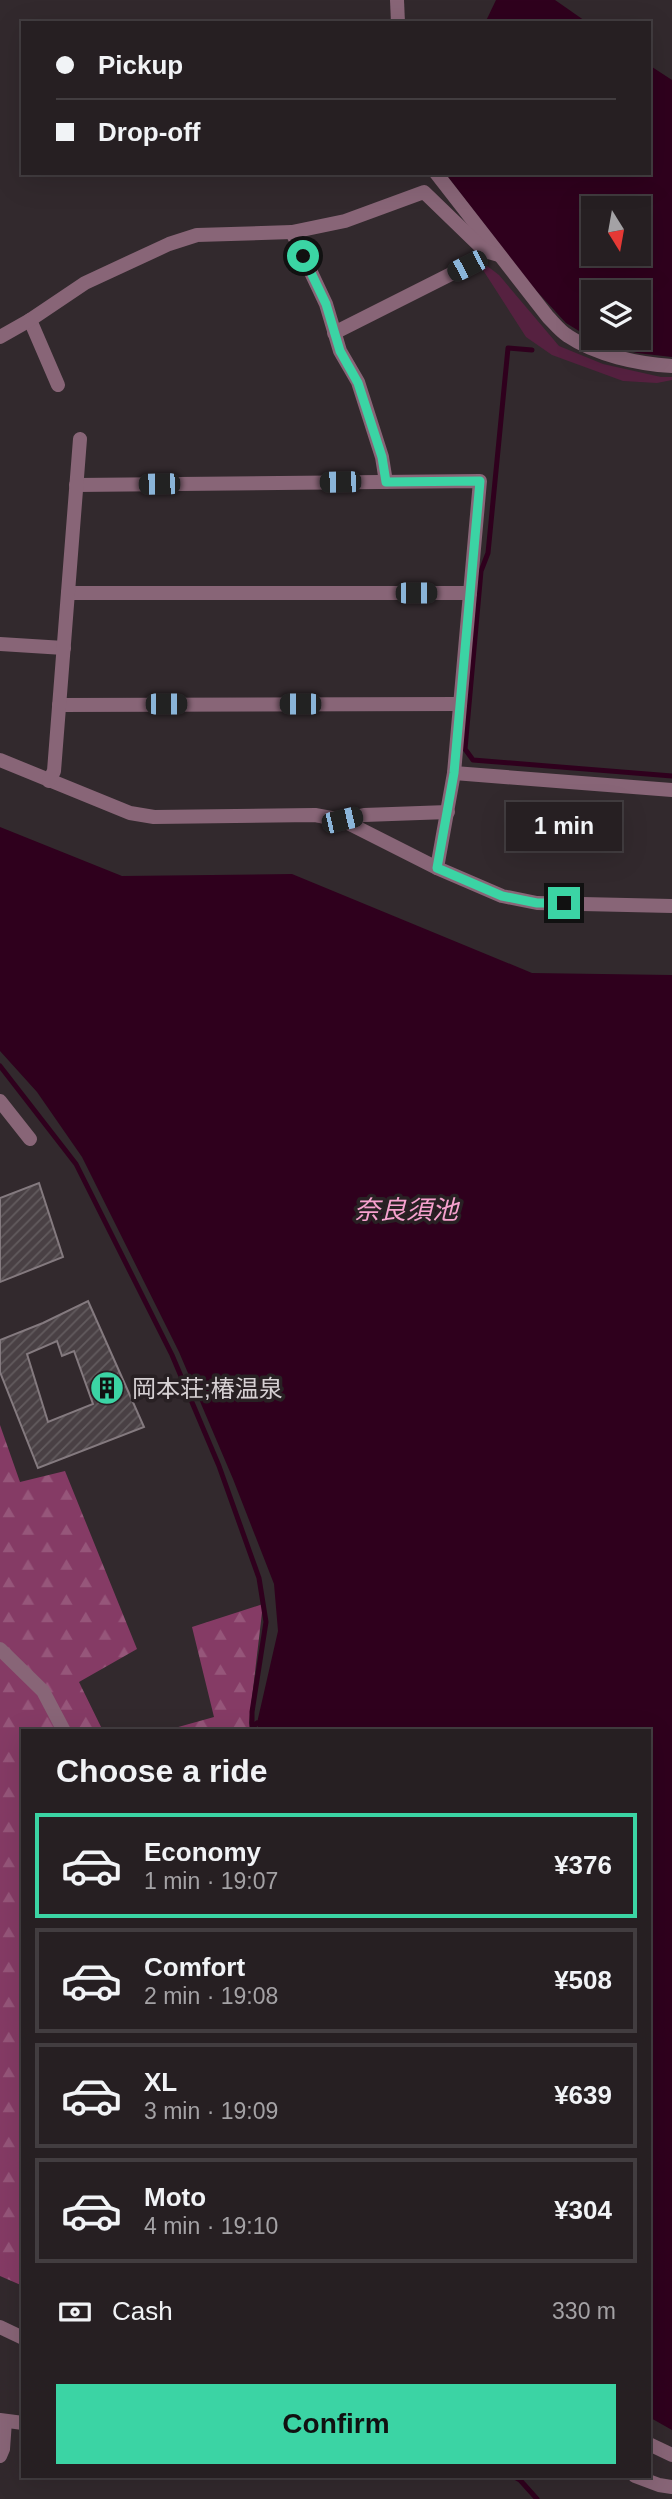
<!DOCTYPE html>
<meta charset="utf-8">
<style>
body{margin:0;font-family:Arial,"Noto Sans JP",sans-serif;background:#2e272a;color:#f1f3f6;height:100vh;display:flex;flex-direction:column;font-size:26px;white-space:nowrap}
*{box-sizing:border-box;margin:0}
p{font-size:23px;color:#a4a2a5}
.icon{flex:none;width:38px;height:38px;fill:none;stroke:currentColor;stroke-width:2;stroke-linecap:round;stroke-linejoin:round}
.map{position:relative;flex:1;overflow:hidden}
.side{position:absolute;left:21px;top:1729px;width:630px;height:749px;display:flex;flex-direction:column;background:#261f22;border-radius:0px;box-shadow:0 7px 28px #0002,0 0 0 2px #423d40}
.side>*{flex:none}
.top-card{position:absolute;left:21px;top:21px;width:630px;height:154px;border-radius:0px;box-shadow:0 7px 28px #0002,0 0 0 2px #423d40;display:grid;align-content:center;height:154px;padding:0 35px;background:#261f22}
.needle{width:46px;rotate:169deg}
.buttons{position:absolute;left:581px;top:196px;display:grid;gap:14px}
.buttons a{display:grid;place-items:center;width:70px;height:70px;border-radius:0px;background:#261f22;box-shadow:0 7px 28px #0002,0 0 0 2px #423d40;font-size:35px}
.end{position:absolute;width:32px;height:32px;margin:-16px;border:9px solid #3bd4a4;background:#111;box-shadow:0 0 0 4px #111}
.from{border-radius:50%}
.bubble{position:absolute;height:49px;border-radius:0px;background:#261f22;box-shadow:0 7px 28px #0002,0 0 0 2px #423d40;font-size:23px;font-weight:600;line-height:49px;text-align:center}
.car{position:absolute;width:21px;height:42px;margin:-21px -10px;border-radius:9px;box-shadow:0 0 5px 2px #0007;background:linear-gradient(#222 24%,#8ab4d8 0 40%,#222 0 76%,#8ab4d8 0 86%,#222 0)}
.top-card b{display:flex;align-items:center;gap:24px;height:66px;font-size:26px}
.top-card b+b{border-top:2px solid #423d40}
.top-card i{width:18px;height:18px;background:#f1f3f6}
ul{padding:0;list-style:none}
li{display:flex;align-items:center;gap:21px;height:105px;margin:0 14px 10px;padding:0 21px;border:4px solid #423d40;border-radius:0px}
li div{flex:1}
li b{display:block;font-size:26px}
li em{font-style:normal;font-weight:600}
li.active{border-color:#3bd4a4}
li>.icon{width:63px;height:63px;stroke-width:1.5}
h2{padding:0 35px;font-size:32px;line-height:84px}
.pay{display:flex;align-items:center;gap:18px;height:77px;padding:0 35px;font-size:26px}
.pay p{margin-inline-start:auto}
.action{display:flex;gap:14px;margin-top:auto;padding:14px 35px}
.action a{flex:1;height:80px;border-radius:0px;background:#3bd4a4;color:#111;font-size:28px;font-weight:600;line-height:80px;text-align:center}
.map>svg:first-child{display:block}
</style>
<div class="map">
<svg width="672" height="2499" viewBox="0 0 672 2499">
<defs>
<pattern id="forest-firs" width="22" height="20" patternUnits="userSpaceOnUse" patternTransform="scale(1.75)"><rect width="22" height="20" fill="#853b65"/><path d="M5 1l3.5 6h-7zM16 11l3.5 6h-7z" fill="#96567a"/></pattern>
<pattern id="building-hatch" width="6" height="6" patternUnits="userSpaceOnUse" patternTransform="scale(1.75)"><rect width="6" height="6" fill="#494044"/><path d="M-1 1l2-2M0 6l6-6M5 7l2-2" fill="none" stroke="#625b5e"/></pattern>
</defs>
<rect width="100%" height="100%" fill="#32292d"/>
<path fill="#562140" d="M474 256 499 275 559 346 603 364 661 377H672V380L657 383 623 381 552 355 526 337Z"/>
<g fill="url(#forest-firs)">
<path d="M0 1425 20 1482 65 1471 137 1649 79 1682 103 1731H23V2286L0 2276Z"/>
<path d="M263 1604 249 1723 251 1731H164L214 1717 192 1627Z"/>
</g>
<g fill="#2f001d" fill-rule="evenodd">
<path d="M496 0H555L588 23H485Z"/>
<path d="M649 65 672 80V357L637 353 597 342 566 323 531 285 445 173H649ZM593 208H639V254H593ZM593 292H639V338H593Z"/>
<path d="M0 827 122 876 292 874 532 973 672 975V2430L649 2417V1731H259L257 1723 278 1631 274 1584 233 1479 179 1352 82 1157 37 1092 0 1051Z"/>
</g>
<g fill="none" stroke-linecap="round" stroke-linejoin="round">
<g stroke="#2f001d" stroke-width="5">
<path d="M532 350 508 348 488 553 481 571 465 749 473 760 672 776"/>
<path d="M0 1066 76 1164 172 1355 219 1466 259 1578 266 1622 252 1712V1728L257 1723"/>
<path d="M513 2476 520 2480 537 2499"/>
</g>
</g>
<g fill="url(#building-hatch)" stroke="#847a7f" stroke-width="2" fill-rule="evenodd">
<path d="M39 1183 63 1257 0 1282V1198Z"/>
<path d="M88 1301 144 1427 38 1468 0 1372V1340L43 1323ZM57 1341 62 1356 74 1351 93 1404 48 1422 27 1354Z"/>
</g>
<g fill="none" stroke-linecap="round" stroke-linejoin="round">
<g stroke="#886577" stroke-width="14">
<path d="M397 0 398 23"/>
<path d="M436 173 548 317C554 323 560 331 568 336 596 355 638 364 672 366"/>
<path d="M292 232 326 304 340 351 358 382 382 457 386 482"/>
<path d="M30 320 58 385"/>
<path d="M334 333 467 266"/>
<path d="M0 337 30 320 85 283 169 244 197 235 292 232 345 221 424 192 485 251 499 255"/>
<path d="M76 485 480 481 454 773 437 868"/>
<path d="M68 593H470"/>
<path d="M0 644 64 648"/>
<path d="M59 705 460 704"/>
<path d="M0 760 130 813 154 817 315 815 342 820 437 868 502 896 537 903 672 906"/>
<path d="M454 773 672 790"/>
<path d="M49 781 54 771 80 439"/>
<path d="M342 820 364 815 448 812"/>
<path d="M0 1101 30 1139"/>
<path d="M0 1649 43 1691 64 1731"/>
<path d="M0 2327 23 2338"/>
<path d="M0 2420 23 2423"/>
<path d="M649 2444 672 2455"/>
<path d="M0 2456 3 2449 5 2421"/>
<path d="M635 2476 659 2485 672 2487"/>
</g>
</g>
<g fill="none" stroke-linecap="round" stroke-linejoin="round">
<path stroke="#3bd4a4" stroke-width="9" d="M303 256 326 304 340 351 358 383 382 457 386 482 480 481 454 773 437 868 502 896 537 903H564"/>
</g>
<defs>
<g id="building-disc" transform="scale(1.75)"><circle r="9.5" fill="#3bd4a4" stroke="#282023"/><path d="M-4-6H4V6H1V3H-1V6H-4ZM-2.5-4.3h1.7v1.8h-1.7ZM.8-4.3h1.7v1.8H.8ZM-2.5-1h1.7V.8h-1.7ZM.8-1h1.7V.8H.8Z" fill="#111"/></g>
</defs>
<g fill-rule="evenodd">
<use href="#building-disc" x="107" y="1388"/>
</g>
<g text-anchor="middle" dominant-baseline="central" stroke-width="7" stroke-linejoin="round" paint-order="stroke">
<g font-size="24" fill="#d6d0d3" stroke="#282023" text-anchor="start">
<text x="132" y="1388">岡本荘;椿温泉</text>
</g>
<g font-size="26" font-style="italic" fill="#f6a1ce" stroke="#282023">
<text x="406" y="1210">奈良須池</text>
</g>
</g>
</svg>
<div class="buttons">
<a><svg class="needle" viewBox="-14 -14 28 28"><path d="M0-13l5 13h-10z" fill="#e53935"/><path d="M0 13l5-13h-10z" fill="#a4a2a5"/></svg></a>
<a><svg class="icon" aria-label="layers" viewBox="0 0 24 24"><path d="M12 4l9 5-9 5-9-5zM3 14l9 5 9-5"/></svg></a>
</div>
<i class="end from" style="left:303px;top:256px"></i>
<i class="end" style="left:564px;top:903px"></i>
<div class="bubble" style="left:506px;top:802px;width:116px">1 min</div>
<i class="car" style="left:467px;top:266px;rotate:243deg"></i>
<i class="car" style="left:340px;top:482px;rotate:269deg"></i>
<i class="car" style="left:159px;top:484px;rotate:269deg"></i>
<i class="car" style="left:416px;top:593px;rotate:90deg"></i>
<i class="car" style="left:166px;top:704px;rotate:90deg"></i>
<i class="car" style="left:300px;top:704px;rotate:270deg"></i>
<i class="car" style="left:342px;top:820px;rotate:77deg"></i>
<div class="top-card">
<b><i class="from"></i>Pickup</b>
<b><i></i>Drop-off</b>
</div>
<section class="side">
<h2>Choose a ride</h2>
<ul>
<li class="active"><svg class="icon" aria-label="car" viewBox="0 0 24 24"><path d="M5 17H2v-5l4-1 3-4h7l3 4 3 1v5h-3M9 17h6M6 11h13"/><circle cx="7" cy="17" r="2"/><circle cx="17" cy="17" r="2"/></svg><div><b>Economy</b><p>1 min · 19:07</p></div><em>¥376</em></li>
<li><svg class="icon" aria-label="car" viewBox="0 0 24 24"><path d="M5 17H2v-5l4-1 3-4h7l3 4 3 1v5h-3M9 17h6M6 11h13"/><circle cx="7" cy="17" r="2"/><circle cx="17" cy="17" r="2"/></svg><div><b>Comfort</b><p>2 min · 19:08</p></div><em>¥508</em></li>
<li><svg class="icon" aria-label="car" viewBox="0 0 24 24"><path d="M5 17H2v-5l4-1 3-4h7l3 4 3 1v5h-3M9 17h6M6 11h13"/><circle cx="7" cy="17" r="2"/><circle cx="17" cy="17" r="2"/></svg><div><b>XL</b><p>3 min · 19:09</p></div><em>¥639</em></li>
<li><svg class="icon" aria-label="car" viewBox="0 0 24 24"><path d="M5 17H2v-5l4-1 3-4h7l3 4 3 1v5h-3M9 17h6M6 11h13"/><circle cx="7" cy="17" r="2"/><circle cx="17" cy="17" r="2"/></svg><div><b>Moto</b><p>4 min · 19:10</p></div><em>¥304</em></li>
</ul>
<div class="pay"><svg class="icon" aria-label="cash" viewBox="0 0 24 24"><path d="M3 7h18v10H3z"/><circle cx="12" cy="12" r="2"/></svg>Cash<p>330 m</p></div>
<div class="action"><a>Confirm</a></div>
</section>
</div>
